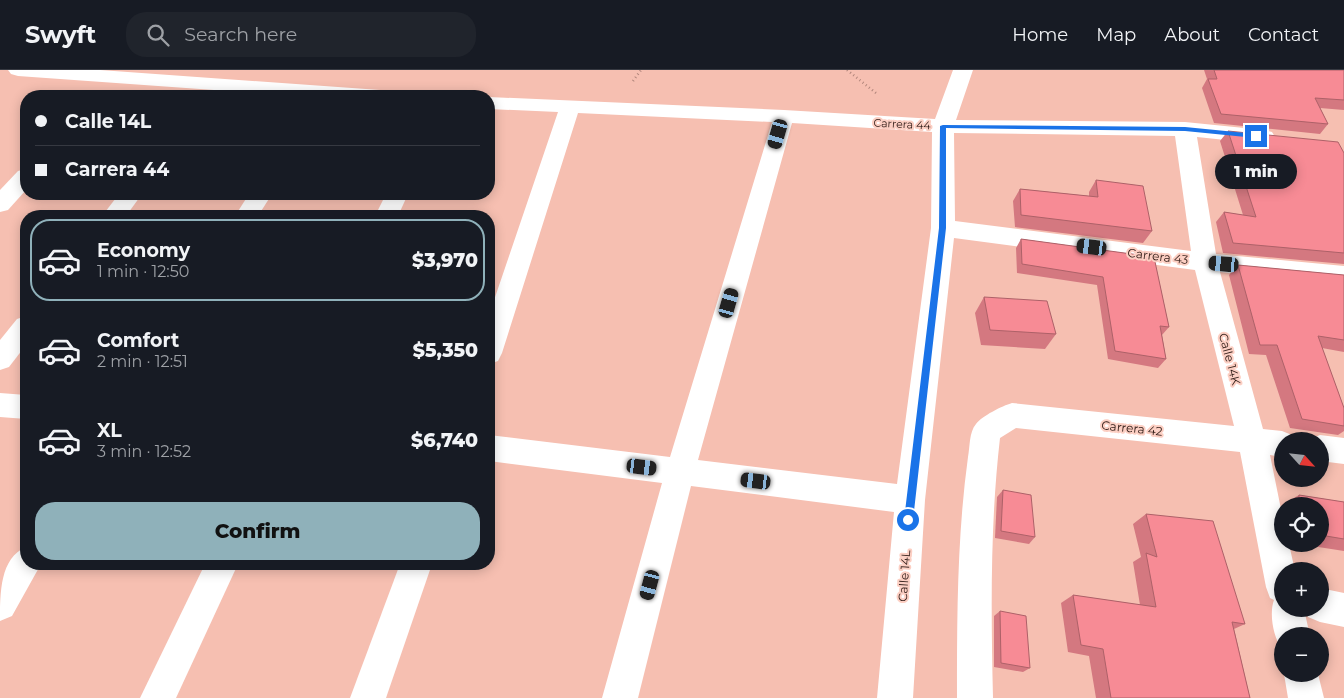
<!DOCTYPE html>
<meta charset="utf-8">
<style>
body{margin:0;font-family:Montserrat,sans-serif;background:#20242c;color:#f1f3f6;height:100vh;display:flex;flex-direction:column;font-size:19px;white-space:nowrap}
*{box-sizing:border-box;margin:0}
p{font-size:16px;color:#9ea1a6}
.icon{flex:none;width:28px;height:28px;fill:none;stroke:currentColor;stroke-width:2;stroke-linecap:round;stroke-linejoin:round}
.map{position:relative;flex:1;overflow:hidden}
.drawer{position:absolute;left:20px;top:140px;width:475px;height:360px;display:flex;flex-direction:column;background:#171b24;border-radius:20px;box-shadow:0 2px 12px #0003}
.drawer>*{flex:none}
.hud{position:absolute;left:20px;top:20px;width:475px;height:110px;border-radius:20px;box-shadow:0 2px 12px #0003;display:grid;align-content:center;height:110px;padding:0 15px;background:#171b24}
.needle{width:32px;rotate:117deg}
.tools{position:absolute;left:1274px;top:362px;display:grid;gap:10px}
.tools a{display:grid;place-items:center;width:55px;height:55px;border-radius:50%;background:#171b24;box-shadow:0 2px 12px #0003;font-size:25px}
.end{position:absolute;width:22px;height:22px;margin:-11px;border:6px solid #1a73e8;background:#fff;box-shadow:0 0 0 2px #fff}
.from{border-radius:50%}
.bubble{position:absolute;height:35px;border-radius:18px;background:#171b24;box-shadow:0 2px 12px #0003;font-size:16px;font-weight:800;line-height:35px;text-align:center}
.car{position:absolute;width:15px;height:30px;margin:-15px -8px;border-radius:6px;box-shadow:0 0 4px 1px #0007;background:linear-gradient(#222 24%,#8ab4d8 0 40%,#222 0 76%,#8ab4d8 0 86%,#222 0)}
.hud b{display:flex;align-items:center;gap:18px;height:48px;font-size:19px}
.hud b+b{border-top:1px solid #363941}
.hud i{width:12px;height:12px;background:#f1f3f6}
ul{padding:9px 0 0;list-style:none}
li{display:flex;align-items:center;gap:15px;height:82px;margin:0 10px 8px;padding:0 5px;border:2px solid transparent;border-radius:20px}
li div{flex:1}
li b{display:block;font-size:19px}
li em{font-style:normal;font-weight:800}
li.selected{border-color:#8fb1ba}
li>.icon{width:45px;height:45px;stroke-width:1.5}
.primary-button{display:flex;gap:10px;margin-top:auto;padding:10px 15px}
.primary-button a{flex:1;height:58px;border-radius:20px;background:#8fb1ba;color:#111;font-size:20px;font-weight:800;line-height:58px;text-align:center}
header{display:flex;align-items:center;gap:30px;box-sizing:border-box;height:70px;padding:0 25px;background:#171b24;border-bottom:1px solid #363941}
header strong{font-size:24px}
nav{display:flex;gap:28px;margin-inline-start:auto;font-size:18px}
.search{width:350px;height:45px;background:#20242c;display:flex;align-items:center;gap:12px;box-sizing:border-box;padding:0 18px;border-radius:20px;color:#9ea1a6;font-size:19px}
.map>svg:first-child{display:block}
</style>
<header>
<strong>Swyft</strong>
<div class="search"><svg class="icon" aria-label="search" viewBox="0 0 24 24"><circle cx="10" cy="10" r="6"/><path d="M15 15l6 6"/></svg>Search here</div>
<nav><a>Home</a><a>Map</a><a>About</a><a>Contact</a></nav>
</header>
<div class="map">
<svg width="1344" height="628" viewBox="0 0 1344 628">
<rect width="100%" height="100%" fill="#f6bfb1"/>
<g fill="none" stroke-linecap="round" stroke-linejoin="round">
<g stroke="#af847a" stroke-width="2.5" stroke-dasharray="1 3" stroke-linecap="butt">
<path d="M847 0 876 23"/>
<path d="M633 11 641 0"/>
</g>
<g fill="#fff" fill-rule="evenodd">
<path d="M8 0H100L380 20 387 22 390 26H299L18 6 11 4Z"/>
<path d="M953 0H973L956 50 1185 52 1264 60 1272 62 1275 67 1272 72 1264 74 1197 67 1216 184 1344 196V214L1220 202 1263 359 1282 361 1292 365 1295 371H1282V387L1270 385 1282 444V474H1289L1295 501H1282V539H1304L1310 566H1282V579C1273 567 1269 543 1274 530L1270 528 1266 517 1240 382 1016 358 1000 368C990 455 991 541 993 628H957C957 548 957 467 968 387 970 377 969 362 976 354 982 346 1002 336 1012 333L1234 356 1195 200 954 168 925 430 913 628H877L894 442 691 416 638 628H602L662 413 489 391V365L670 387 772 52 578 43 502 283 498 291 489 294V245L558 42 489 39V27L784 40 935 49ZM792 53 932 62 931 158 897 414 698 390ZM954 63 1175 66 1191 181 955 151Z"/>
<path d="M26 99V120L8 140 0 142V120L18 101Z"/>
<path d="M119 124H142L126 146H102Z"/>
<path d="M249 124H272L258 146H235Z"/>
<path d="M386 124H408L398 146H375Z"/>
<path d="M26 246V275L9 297 0 300V270L17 249Z"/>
<path d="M0 323 26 325V349L0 347Z"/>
<path d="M1320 365 1344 368V394L1320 391V371H1309L1310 369Z"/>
<path d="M26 477V494H41L12 546 0 551C0 523 0 488 26 477Z"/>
<path d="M205 494H238L176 628H140Z"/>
<path d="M400 494H432L386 628H350Z"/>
<path d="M1320 518 1344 523V557L1320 552 1308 547 1305 539H1320Z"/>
<path d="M1284 604H1318L1324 628H1288Z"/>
</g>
</g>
<g fill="#d47880">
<path d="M1204 0H1344V40L1320 38 1328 54 1320 64 1214 53 1202 18 1207 9Z"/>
<path d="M1228 61 1344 83V194L1223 183 1216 152 1224 142 1243 145 1220 71Z"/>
<path d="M1096 110 1152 161 1143 173 1015 157 1013 131 1020 119 1089 126V122Z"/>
<path d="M1021 169 1154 187 1169 257 1162 265 1166 289 1158 298 1108 289 1097 215 1017 203 1016 178Z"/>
<path d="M1238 195 1344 205V282L1322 278 1344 338V361L1338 365 1290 358 1266 285 1249 284 1229 205Z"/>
<path d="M984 227 1056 264 1045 279 981 275 975 243Z"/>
<path d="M1003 420 1035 467 1029 474 995 468 997 427Z"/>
<path d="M1299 425 1344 432V481L1299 474H1320V436H1282V444V435Z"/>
<path d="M1146 444 1245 554 1234 559 1250 628H1096L1089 586 1068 582 1061 533 1073 525 1140 535 1133 492 1141 487 1133 454Z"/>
<path d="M1000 541 1030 598 1023 602 994 597V546Z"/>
</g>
<g fill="#f78b95" stroke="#ad6168">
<path d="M1214 0H1344V30L1315 28 1328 54 1221 44 1208 9H1217Z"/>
<path d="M1228 61 1338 72 1344 83V183L1233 173 1224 142 1256 147Z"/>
<path d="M1096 110 1143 116 1152 161 1021 145 1020 119 1098 127Z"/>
<path d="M1021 169 1154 187 1169 257 1160 256 1166 289 1115 281 1103 207 1022 194Z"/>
<path d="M1238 195 1344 205V270L1318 266 1344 338V356L1302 349 1277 275H1260Z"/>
<path d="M984 227 1047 231 1056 264 990 260Z"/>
<path d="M1003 420 1031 425 1035 467 1001 461Z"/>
<path d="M1299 425 1344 432V469L1320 465V436H1299Z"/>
<path d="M1146 444 1213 451 1245 554 1232 552 1250 628H1111L1103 579 1081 575 1073 525 1156 537 1146 483 1157 487Z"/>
<path d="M1000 541 1026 546 1030 598 1001 593Z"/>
</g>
<path fill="#1a73e8" d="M943 55 1185 57 1256 64 1259 66 1256 68 1185 61 946 58V158L913 450 908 454 904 450 939 158 940 56Z"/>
<g text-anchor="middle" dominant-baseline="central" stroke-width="4" stroke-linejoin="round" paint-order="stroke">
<g font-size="11" fill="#2f1b16" stroke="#fccfc3">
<text transform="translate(902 54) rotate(3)">Carrera 44</text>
</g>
<g font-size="12" fill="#2f1b16" stroke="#fccfc3">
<text transform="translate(1158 186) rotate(7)">Carrera 43</text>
<text transform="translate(1230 289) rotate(75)">Calle 14K</text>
<text transform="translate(1132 358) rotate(6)">Carrera 42</text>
<text transform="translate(904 506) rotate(-86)">Calle 14L</text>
</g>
</g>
</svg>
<div class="tools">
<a><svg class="needle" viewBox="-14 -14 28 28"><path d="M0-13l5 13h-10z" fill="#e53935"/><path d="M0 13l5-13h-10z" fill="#9ea1a6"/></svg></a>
<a><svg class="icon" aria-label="locate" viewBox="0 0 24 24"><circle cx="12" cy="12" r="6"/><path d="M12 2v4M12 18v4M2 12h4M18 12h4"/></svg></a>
<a>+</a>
<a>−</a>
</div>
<i class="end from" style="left:908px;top:450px"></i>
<i class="end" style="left:1256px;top:66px"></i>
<div class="bubble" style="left:1215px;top:84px;width:82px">1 min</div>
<i class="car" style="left:778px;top:64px;rotate:196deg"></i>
<i class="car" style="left:1092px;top:177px;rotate:277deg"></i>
<i class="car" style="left:1224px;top:194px;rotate:275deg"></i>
<i class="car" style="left:729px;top:233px;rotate:16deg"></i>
<i class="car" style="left:642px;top:397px;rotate:97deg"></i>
<i class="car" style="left:756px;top:411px;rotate:277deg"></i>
<i class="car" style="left:650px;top:515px;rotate:195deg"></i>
<div class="hud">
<b><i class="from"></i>Calle 14L</b>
<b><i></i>Carrera 44</b>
</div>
<section class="drawer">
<ul>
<li class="selected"><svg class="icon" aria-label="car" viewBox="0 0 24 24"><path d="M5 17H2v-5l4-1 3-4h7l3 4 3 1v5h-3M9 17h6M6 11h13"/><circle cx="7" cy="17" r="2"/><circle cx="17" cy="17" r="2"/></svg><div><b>Economy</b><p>1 min · 12:50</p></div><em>$3,970</em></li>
<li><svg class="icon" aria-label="car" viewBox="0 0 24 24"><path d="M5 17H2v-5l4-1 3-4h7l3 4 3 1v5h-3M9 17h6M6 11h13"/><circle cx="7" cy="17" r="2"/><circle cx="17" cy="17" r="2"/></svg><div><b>Comfort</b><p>2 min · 12:51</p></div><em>$5,350</em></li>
<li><svg class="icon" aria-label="car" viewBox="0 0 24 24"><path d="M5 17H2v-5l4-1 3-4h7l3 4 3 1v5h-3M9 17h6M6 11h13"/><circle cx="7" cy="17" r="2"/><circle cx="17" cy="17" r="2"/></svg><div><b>XL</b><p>3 min · 12:52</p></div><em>$6,740</em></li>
</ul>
<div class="primary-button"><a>Confirm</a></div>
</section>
</div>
